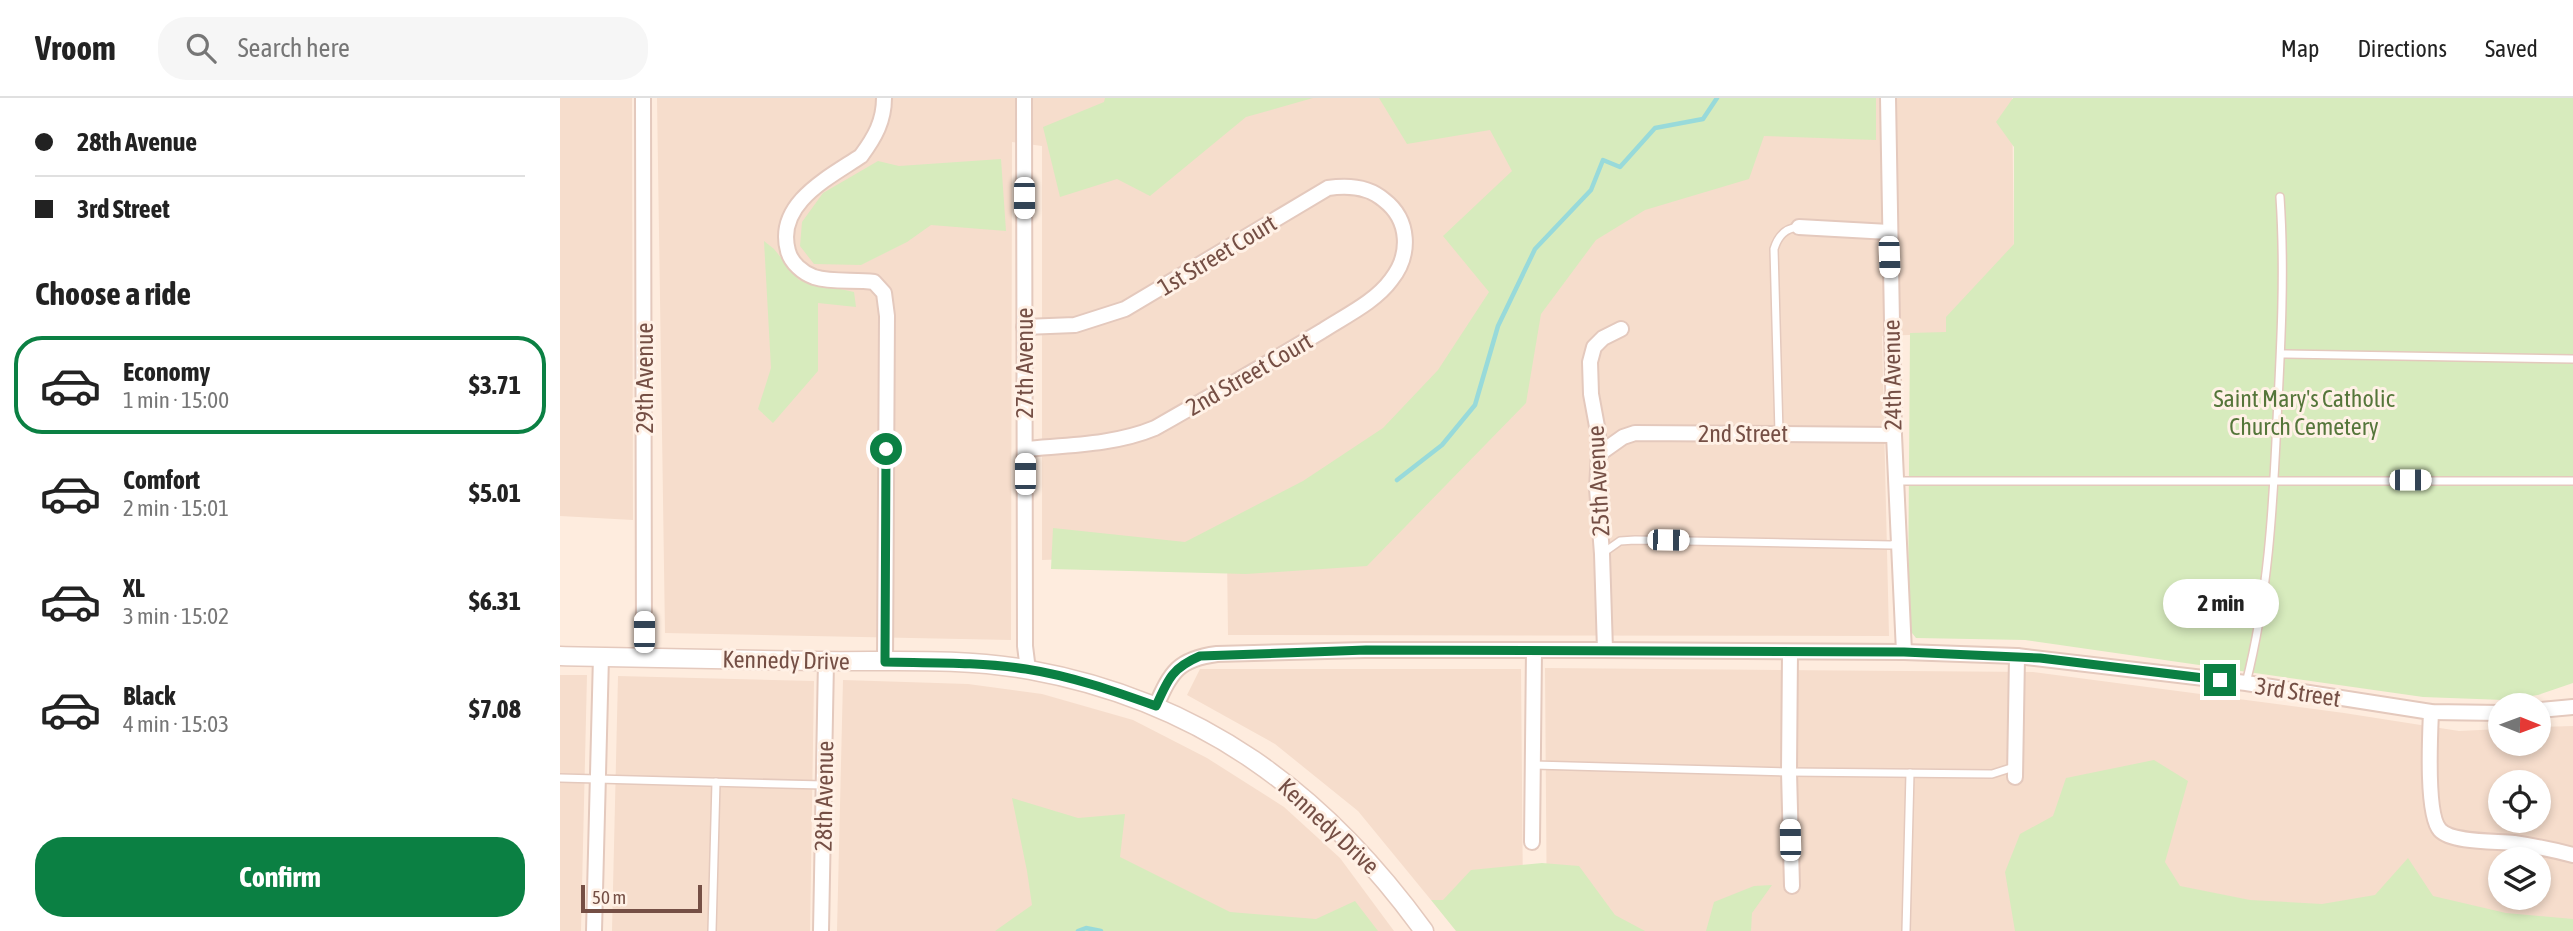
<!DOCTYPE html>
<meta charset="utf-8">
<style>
body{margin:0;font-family:"Asap Condensed",sans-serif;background:#f6f6f6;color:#222;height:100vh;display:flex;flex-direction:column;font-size:26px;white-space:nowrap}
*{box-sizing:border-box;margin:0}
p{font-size:23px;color:#767676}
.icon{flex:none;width:38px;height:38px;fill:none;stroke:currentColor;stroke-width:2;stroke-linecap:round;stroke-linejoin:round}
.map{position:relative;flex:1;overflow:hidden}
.sheet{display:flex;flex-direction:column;background:#fff;width:560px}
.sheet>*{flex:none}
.hud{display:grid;align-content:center;height:154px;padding:0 35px;background:#fff}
.needle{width:46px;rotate:91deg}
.controls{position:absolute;left:1928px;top:595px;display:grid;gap:14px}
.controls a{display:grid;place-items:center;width:63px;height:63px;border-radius:50%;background:#fff;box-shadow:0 4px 10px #0003;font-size:35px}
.scale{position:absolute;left:21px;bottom:18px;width:121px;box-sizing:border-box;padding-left:7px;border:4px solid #754f45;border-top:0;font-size:19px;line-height:24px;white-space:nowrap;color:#754f45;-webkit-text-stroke:5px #fff1e6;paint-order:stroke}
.end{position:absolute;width:32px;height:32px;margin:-16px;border:9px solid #0b8043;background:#fff;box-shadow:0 0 0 4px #fff}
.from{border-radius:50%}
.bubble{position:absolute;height:49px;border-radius:24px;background:#fff;box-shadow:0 4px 10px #0003;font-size:23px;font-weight:700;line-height:49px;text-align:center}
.car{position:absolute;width:21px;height:42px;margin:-21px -10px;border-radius:9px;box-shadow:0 0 5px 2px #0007;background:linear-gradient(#fff 24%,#345 0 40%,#fff 0 76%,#345 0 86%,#fff 0)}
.hud b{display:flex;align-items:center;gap:24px;height:66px;font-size:26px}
.hud b+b{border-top:2px solid #e0e0e0}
.hud i{width:18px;height:18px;background:#222}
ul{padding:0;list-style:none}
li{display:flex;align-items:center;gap:21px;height:98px;margin:0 14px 10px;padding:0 21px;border:4px solid transparent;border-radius:28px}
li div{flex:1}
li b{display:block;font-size:26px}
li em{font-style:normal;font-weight:700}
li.on{border-color:#0b8043}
li>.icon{width:63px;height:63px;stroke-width:1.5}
h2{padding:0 35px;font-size:32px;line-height:84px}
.button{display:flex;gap:14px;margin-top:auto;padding:14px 35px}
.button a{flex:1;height:80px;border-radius:28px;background:#0b8043;color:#fff;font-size:28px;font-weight:700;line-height:80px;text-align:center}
header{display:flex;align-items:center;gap:42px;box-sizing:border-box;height:98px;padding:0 35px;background:#fff;border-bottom:2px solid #e0e0e0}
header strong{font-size:33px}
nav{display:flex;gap:38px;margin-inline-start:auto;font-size:24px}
.search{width:490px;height:63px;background:#f6f6f6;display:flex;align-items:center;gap:18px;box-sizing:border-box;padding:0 24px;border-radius:28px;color:#767676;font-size:26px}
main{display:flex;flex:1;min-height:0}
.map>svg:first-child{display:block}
</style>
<header>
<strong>Vroom</strong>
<div class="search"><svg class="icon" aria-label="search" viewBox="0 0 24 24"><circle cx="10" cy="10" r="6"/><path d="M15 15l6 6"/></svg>Search here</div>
<nav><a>Map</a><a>Directions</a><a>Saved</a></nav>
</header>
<main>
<section class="sheet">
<div class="hud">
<b><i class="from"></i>28th Avenue</b>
<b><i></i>3rd Street</b>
</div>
<h2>Choose a ride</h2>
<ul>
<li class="on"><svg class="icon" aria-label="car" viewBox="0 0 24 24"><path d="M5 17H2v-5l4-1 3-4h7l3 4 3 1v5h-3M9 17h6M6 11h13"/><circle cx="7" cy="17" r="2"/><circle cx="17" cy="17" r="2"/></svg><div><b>Economy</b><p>1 min · 15:00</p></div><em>$3.71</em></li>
<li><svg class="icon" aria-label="car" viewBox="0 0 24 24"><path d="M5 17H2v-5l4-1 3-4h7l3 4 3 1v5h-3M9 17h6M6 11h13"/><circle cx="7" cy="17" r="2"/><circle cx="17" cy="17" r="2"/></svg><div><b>Comfort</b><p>2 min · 15:01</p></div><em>$5.01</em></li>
<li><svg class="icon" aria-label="car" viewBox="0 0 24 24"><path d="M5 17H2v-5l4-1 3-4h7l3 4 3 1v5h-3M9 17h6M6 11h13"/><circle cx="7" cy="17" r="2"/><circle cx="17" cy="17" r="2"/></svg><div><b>XL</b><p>3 min · 15:02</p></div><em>$6.31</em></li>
<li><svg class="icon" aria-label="car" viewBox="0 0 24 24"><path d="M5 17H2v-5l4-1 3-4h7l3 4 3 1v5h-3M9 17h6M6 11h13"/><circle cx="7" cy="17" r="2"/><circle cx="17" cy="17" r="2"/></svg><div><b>Black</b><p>4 min · 15:03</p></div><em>$7.08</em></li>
</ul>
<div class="button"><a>Confirm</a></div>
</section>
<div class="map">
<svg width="2013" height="833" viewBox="0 0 2013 833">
<rect width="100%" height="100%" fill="#feecde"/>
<g fill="#f6ddcc" fill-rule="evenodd">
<path d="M0 0H72L73 422 0 418Z"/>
<path d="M97 0H1452L1455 233 1322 238 1329 538 668 537 667 456 482 462V48L452 44 451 542 105 535Z"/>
<path d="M985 570 1473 574 1784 615 1899 633 1941 631V646H1979V629L2013 628V833H987ZM1941 684H1979V723H1941ZM1941 761H1979V800H1941Z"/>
<path d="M640 571H961L963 802H871L798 713 715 646 627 597Z"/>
<path d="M0 577H27L21 833H0Z"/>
<path d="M58 578 254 583 250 833H52Z"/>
<path d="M283 582 408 586 482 596 573 622 647 660 724 709 780 760 834 833H277Z"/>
</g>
<g fill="#d7ebbd">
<path d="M545 0H753L686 19 590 98 557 81 500 99 483 29 544 4Z"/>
<path d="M819 0H1316V42L1204 38 1189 81 1085 112 1036 142 981 216 966 305 807 468 686 476 491 471 493 430 625 444 743 383 823 330 878 272 929 194 883 138 952 73 930 32 847 46Z"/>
<path d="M1453 0H2013V585L1978 597 1944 602 1863 599 1465 542 1356 540 1352 535 1348 507 1350 235 1386 234V219L1454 146V49L1436 24Z"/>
<path d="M441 61 446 133 371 127 347 144 301 167 254 166 240 148 242 124 263 95 318 63 339 68Z"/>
<path d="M204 143 214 151 239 182 294 194 296 209 258 205V273L213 325 198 311 211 270Z"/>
<path d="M1594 662 1628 683 1605 764 1620 788 1690 802 1762 806 1815 797 1848 760 1873 798 1946 815 2013 821V833H1455L1445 774 1460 736 1493 718 1506 680Z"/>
<path d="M452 700 518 720 565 716 560 759 670 814 756 821 795 803 818 833H435L472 807 467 773Z"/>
<path d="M982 765 1019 768 1055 817 1085 833H896L871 802H883L911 772Z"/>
<path d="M1212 787 1192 815 1191 833H1146L1154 804 1194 788Z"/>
</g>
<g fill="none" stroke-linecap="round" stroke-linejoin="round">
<g stroke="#98dada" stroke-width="4.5">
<path d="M837 382 882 347 915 307 938 228 975 151 1031 92 1043 62 1060 69 1095 30 1143 21 1157 0"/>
<path d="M518 833 526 830 541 833"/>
</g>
<g stroke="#e4c9bd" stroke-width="10">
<g id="service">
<path d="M1721 256 2013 261"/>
<path d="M1219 335 1214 151C1218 138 1225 130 1239 129"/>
<path d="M1337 383H2013"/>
<path d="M1043 455 1060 443 1075 442 1331 447 1339 445"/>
<path d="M1686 585C1708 499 1713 410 1717 322 1721 247 1725 173 1720 99"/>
<path d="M974 667 1229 674 1432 676 1454 669"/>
<path d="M0 680 263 687"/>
<path d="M152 833 156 684"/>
<path d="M1346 833 1350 675"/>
</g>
</g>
<g stroke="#e4c9bd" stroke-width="18">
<g id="minor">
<path d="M83 0 84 560"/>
<path d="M324 0C324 23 315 39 301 58 268 80 215 106 228 153 231 165 243 175 254 179 273 185 295 181 314 184L324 195 327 218 325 563"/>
<path d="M464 0 465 548 468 572"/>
<path d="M1328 0 1334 337 1344 554"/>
<path d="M1239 129 1329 134"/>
<path d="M464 229 515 227 565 211 768 90C788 87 808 88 824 102 850 122 851 157 831 182 815 204 785 218 762 233 707 266 651 298 595 330 554 347 508 347 465 351"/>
<path d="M1039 356 1063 339 1075 335 1334 337"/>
<path d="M1045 552 1042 456 1037 390 1039 356 1038 334 1031 296 1030 264 1034 249 1043 240 1061 231"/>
<path d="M1230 554 1229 674 1232 788"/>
<path d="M596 608C611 574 618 561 657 556L805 552H1045L1344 554 1457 558 1686 585 1871 614 1941 615"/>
<path d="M1979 612 2013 609"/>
<path d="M1871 614C1870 637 1866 717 1880 732 1892 745 1937 743 1954 745 1974 748 1994 752 2013 757"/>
<path d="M1455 679 1457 558"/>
<path d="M972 744 974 552"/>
<path d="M34 833 41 558"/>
<path d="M261 833 266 563"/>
</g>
</g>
<g stroke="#e4c9bd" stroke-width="21">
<path id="tertiary" d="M0 558C86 560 172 561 259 563 328 564 401 559 470 572 641 603 763 694 864 833"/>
</g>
<use href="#service" stroke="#fff" stroke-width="7"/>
<use href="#minor" stroke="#fff" stroke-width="14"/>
<use href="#tertiary" stroke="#fff" stroke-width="18"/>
</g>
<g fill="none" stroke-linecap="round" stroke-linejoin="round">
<path stroke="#0b8043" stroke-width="9" d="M326 351 325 564C372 565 420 564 466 571 511 578 554 593 596 608 608 581 612 570 640 558L806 552 1344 554 1480 560 1660 582"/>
</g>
<g text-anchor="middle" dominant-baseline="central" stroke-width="6" stroke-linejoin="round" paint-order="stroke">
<g font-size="24" fill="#754f45" stroke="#fff1e6">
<text transform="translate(657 157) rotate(-31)">1st Street Court</text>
<text transform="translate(464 265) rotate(-90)">27th Avenue</text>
<text transform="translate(689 276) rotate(-30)">2nd Street Court</text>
<text transform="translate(1332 277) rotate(-91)">24th Avenue</text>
<text transform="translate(84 280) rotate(-90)">29th Avenue</text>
<text x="1183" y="335">2nd Street</text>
<text transform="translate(1038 383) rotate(-93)">25th Avenue</text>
<text transform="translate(226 562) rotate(1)">Kennedy Drive</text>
<text transform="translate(1738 594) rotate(9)">3rd Street</text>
<text transform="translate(264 698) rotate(-89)">28th Avenue</text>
<text transform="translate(769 728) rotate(43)">Kennedy Drive</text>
</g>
<g font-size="24" fill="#55763a" stroke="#fff1e6">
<text x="1744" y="300">Saint Mary's Catholic<tspan x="1744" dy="28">Church Cemetery</tspan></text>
</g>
</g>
</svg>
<div class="controls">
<a><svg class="needle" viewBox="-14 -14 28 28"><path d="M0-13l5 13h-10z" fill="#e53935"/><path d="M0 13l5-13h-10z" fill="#767676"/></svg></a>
<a><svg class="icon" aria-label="locate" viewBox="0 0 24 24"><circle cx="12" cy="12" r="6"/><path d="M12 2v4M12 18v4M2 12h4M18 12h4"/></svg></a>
<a><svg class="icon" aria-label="layers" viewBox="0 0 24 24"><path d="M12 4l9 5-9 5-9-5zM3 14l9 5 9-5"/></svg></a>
</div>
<div class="scale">50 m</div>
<i class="end from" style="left:326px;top:351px"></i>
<i class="end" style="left:1660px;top:582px"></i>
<div class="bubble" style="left:1603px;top:481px;width:116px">2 min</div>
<i class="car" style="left:464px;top:100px;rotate:180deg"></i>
<i class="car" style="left:1329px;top:159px;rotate:178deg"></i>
<i class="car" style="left:465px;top:376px;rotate:0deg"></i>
<i class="car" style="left:1850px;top:382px;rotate:90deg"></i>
<i class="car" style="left:1108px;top:442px;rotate:91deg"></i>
<i class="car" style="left:84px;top:534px;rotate:0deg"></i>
<i class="car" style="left:1230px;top:742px;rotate:359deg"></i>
</div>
</main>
